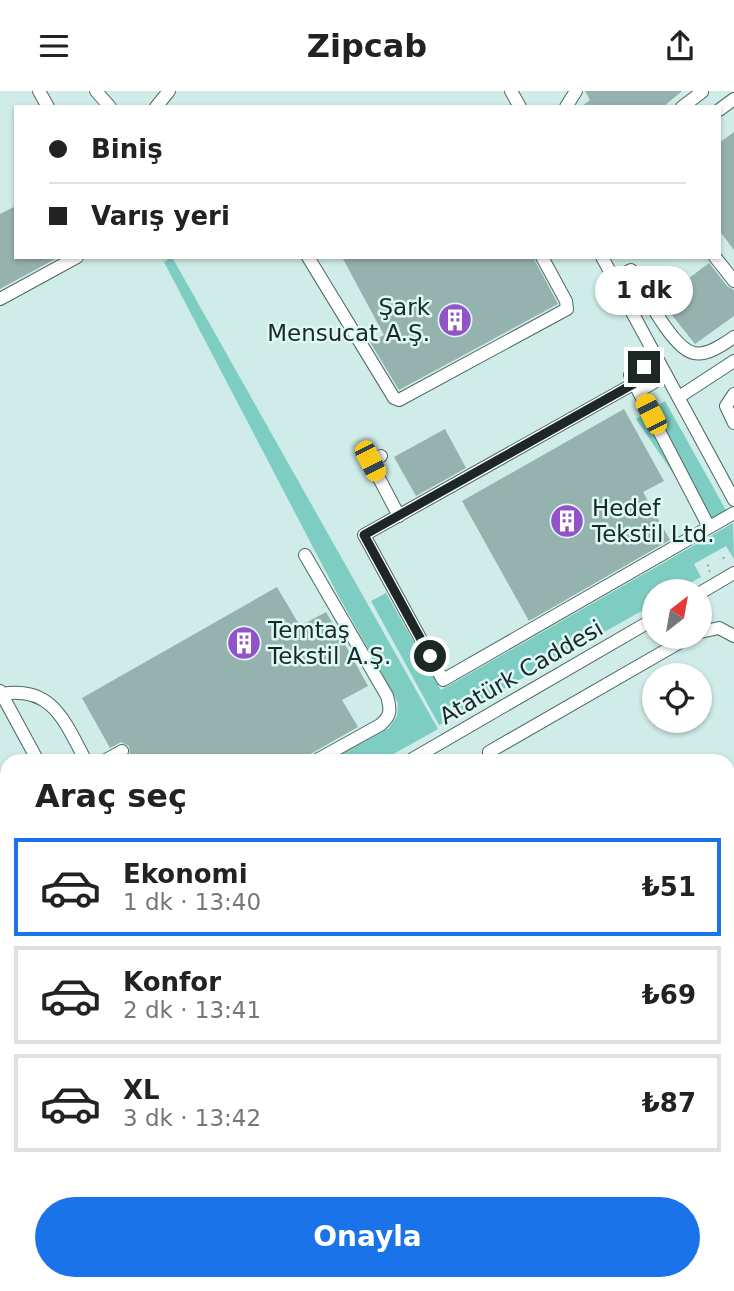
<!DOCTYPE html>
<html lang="tr">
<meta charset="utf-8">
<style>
body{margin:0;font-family:"DejaVu Sans",sans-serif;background:#f2f2f2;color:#222;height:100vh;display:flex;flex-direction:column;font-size:26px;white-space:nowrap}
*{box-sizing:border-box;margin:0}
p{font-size:23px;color:#767676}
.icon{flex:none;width:38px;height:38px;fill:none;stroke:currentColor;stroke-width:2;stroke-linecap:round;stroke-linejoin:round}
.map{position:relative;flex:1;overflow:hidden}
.side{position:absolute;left:0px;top:663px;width:735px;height:537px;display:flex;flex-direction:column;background:#fff;border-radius:21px 21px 0 0;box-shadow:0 2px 5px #0004}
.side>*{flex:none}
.top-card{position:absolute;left:14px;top:14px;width:707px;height:154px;border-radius:0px;box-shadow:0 2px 5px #0004;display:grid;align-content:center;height:154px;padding:0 35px;background:#fff}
.needle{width:46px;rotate:31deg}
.tools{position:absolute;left:642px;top:488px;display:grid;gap:14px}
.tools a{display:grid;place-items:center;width:70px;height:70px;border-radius:50%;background:#fff;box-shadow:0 2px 5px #0004;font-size:35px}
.end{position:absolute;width:32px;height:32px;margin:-16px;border:9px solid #1c2726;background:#fff;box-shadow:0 0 0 4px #fff}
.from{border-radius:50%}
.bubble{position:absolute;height:49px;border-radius:24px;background:#fff;box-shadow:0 2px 5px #0004;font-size:23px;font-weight:700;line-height:49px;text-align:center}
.car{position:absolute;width:21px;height:42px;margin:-21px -10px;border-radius:9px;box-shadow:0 0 5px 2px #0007;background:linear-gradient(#f5c518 24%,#345 0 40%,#f5c518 0 76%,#345 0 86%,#f5c518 0)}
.top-card b{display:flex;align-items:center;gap:24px;height:66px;font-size:26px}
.top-card b+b{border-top:2px solid #e0e0e0}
.top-card i{width:18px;height:18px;background:#222}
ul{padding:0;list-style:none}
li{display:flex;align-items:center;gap:21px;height:98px;margin:0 14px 10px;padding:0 21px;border:4px solid #e0e0e0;border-radius:0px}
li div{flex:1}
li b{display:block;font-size:26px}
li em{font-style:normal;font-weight:700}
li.current{border-color:#1a73e8}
li>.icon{width:63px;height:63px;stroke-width:1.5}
h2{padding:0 35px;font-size:32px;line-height:84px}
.action{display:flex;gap:14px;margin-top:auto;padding:14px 35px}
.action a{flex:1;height:80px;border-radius:42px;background:#1a73e8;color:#fff;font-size:28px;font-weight:700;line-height:80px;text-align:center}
header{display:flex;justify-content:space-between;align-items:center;height:91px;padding:0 35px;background:#fff;font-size:32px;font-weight:700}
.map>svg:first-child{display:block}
</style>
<header><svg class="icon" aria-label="menu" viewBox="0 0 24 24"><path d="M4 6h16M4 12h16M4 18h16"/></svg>Zipcab<svg class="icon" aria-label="share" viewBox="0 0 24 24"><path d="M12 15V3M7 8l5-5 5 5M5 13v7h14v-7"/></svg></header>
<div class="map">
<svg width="734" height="1200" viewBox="0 0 734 1200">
<rect width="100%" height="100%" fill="#cfece8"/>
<g fill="#7dcdc3">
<path d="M172 166 438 638 381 670H328L389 637 397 625 398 612 338 504 164 171Z"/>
<path d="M665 310 727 421 707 432 636 328Z"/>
<path d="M733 432 734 468 726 455 694 473 701 486 676 500H654V513L439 634 371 510 386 502 441 599Z"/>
</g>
<g fill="#96b2ae">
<path d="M585 0H682L663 16H581L590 9Z"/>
<path d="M734 41V159L719 139V52Z"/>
<path d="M16 115V166H53L55 168 0 198V123Z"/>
<path d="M342 166H533L558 213 399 299 370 251 384 244Z"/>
<path d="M709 172 727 195 734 199V225L695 253 660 209Z"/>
<path d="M624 318 664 390 643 401 670 449 529 530 462 410Z"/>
<path d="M445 338 466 377 416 405 394 366Z"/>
<path d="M277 496 300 535 326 521 347 557 368 595 342 609 358 636 298 670H122L130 664 129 655 121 651 110 657 82 607Z"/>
</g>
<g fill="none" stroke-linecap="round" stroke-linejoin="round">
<g stroke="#4e6864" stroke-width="14">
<g id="minor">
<path d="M39 0 48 16"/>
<path d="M96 0 110 16"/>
<path d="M511 0 520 16"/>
<path d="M156 16 169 0"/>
<path d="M566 16 576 0"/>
<path d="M682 16 702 1"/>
<path d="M719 19 734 8"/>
<path d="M308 166 394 307 399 309 567 218 566 210 542 166"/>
<path d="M602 166 734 409"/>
<path d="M715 166 734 190"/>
<path d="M614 188 631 179C643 198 672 258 694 262 707 265 724 253 734 246"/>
<path d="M0 208 77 166"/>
<path d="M657 268 630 284 709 436"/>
<path d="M635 292 364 444 443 589 734 422"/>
<path d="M639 300 666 284"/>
<path d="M734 303 726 315 734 332"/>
<path d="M679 306 734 270"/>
<path d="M381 365 370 370 399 425"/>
<path d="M305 464 387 605C391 619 391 625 380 634L315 670"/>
<path d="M700 502 734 482"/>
<path d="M700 541 719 537 734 545"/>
<path d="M0 600 38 670"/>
<path d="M2 603C53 594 65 632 86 670"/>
<path d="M104 670 122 660"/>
<path d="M409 670 654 528"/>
<path d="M489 670V661L689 546"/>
<path d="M0 723 7 736"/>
<path d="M728 857 734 854"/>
<path d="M0 899 7 896"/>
<path d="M0 1017 7 1029"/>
<path d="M728 1021 734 1018"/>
<path d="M728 1181 734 1178"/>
<path d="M424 1194 428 1200"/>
<path d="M662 1194 665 1200"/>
<path d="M698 1194H702"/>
<path d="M340 1198 349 1194"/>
<path d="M48 1200 59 1194"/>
<path d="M90 1200 101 1194"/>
</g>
</g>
<g stroke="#93a9a6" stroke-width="2" stroke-dasharray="2 5" stroke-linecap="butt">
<path d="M723 466 727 471"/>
<path d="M709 474 707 475 710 481"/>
<path d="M362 669 364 668 366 670"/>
</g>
<use href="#minor" stroke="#fff" stroke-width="12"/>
</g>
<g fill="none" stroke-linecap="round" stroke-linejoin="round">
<path stroke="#1c2726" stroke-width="9" d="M430 565 364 444 635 292 630 284 644 276"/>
</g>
<defs>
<g id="building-disc" transform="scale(1.75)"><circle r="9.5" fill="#9352c7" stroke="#dcf9f5"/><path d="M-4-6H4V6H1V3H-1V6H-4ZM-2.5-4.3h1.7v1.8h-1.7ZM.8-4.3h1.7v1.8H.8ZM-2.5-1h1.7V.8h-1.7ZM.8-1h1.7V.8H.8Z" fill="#fff"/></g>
</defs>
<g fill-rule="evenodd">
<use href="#building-disc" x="455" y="229"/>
<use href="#building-disc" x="567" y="430"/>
<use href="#building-disc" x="244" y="552"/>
</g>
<g text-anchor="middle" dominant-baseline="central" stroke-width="5" stroke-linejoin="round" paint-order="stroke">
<g font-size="23" fill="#1c2726" stroke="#dcf9f5" text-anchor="start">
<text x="430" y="216" text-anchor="end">Şark<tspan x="430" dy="26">Mensucat A.Ş.</tspan></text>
<text x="592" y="417">Hedef<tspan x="592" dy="26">Tekstil Ltd.</tspan></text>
<text x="268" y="539">Temtaş<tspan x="268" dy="26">Tekstil A.Ş.</tspan></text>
</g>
<g font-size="23" fill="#1c2726" stroke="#dcf9f5">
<text transform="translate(521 581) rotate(-30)">Atatürk Caddesi</text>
</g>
</g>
</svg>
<div class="tools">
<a><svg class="needle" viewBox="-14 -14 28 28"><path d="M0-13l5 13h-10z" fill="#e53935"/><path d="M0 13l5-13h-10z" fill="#767676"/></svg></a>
<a><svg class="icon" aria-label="locate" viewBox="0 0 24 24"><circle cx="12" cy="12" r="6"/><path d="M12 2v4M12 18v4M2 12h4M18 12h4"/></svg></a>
</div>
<i class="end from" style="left:430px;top:565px"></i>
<i class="end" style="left:644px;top:276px"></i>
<div class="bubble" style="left:595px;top:175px;width:98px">1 dk</div>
<i class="car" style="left:651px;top:323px;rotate:333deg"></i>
<i class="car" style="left:370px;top:370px;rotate:153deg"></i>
<div class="top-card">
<b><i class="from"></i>Biniş</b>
<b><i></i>Varış yeri</b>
</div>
<section class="side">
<h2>Araç seç</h2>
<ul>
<li class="current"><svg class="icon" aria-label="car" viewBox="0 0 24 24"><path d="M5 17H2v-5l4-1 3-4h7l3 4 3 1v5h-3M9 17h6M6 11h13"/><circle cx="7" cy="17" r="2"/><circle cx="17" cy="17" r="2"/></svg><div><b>Ekonomi</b><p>1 dk · 13:40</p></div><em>₺51</em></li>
<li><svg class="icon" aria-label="car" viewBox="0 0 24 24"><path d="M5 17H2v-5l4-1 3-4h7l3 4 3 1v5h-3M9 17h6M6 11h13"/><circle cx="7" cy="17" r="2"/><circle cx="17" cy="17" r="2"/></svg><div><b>Konfor</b><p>2 dk · 13:41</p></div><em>₺69</em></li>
<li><svg class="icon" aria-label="car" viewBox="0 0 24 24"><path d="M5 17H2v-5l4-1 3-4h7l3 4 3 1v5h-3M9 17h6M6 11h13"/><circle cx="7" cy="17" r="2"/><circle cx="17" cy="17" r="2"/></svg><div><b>XL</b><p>3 dk · 13:42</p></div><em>₺87</em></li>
</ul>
<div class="action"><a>Onayla</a></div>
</section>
</div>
